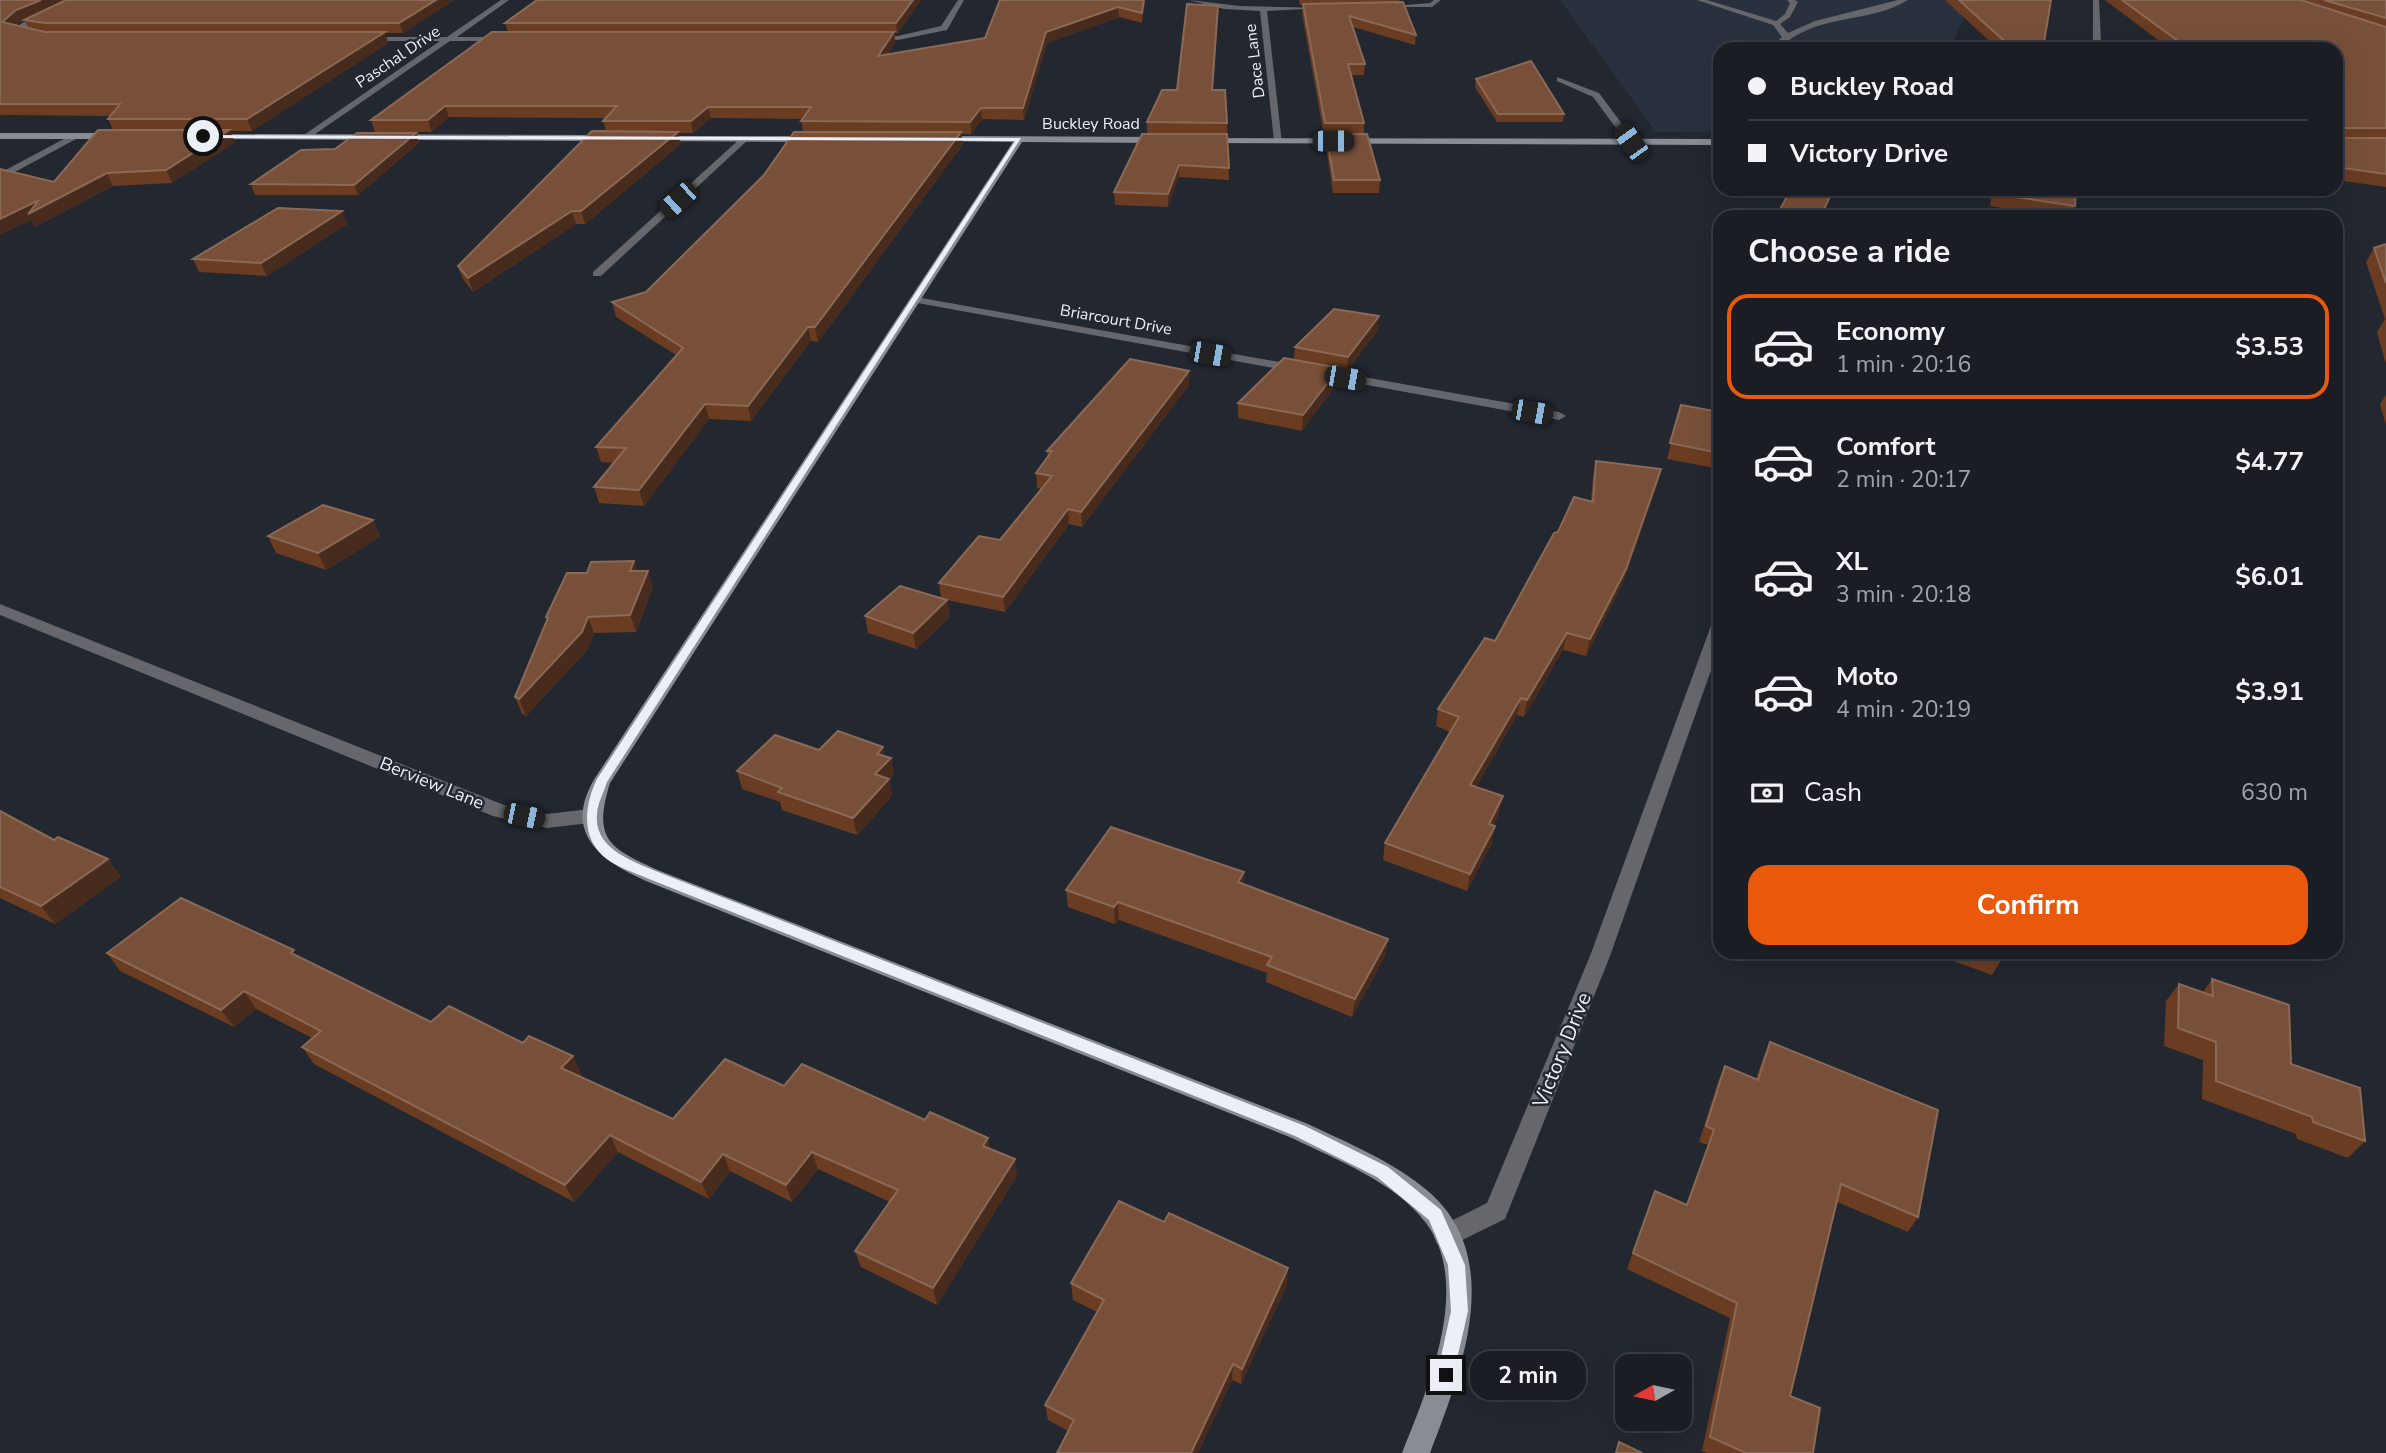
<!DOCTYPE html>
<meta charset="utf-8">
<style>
body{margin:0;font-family:"Nunito Sans",sans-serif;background:#272a31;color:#f1f3f6;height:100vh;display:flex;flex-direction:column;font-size:26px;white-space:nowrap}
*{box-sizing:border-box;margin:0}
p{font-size:23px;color:#9fa2a6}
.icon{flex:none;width:38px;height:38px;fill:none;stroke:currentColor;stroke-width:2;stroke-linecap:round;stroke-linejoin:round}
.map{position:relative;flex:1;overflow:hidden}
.sheet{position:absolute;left:1713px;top:210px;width:630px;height:749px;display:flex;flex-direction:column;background:#1a1d24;border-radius:21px;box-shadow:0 7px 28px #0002,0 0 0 2px #383b41}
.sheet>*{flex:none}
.top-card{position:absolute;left:1713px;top:42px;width:630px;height:154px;border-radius:21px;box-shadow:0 7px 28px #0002,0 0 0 2px #383b41;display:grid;align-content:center;height:154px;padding:0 35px;background:#1a1d24}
.needle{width:46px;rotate:261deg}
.buttons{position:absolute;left:1615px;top:1354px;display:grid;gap:14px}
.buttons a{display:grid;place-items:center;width:77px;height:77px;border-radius:14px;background:#1a1d24;box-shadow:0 7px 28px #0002,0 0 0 2px #383b41;font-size:35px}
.end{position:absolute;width:32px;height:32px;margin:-16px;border:9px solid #eceff5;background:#111;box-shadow:0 0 0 4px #111}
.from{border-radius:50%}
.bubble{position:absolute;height:49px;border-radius:21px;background:#1a1d24;box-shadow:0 7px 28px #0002,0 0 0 2px #383b41;font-size:23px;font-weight:700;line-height:49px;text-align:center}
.car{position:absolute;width:21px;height:42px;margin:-21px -10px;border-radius:9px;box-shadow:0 0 5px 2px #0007;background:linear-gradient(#222 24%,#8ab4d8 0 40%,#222 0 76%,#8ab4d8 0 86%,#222 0)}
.top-card b{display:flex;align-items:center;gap:24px;height:66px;font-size:26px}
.top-card b+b{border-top:2px solid #383b41}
.top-card i{width:18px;height:18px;background:#f1f3f6}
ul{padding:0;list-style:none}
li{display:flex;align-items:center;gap:21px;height:105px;margin:0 14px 10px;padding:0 21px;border:4px solid transparent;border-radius:21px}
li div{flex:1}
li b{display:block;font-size:26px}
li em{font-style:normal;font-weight:700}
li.on{border-color:#ea580c}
li>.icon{width:63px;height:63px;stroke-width:1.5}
h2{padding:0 35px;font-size:32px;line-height:84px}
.pay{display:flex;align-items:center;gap:18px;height:77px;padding:0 35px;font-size:26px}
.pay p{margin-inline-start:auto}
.cta{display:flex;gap:14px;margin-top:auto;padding:14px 35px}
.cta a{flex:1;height:80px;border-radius:21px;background:#ea580c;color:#fff;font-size:28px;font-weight:700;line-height:80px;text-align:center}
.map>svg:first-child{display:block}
</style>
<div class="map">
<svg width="2386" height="1453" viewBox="0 0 2386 1453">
<rect width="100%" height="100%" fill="#222730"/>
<path fill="#29313f" d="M1560 0H1972L1950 49H1720V133L1656 132Z"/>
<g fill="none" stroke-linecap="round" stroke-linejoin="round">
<path fill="#65676c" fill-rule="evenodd" d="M1697 0H1707L1776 21 1785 14 1790 3 1787 0H1795L1798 2 1790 17 1780 24 1788 33 1815 21 1898 0H1908C1867 25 1817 12 1778 49H1769L1782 37 1773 25Z"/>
<g fill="#65676c" fill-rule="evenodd">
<path d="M76 0H85L28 27 17 35 10 33 22 23Z"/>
<path d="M501 0H509L457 37H506L509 41H450L308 139 301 137 440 41H366L363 37H447Z"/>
<path d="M958 0H964L947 30 898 40 866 38 898 36 941 26Z"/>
<path d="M1189 0 1240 6 1328 8 1267 11 1282 143 1274 141 1260 11 1224 9Z"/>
<path d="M1434 0H1441L1432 7H1380L1430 3Z"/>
<path d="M2093 0H2099L2101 41H2117L2147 49 2117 45 2082 49 2087 42H2093Z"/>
<path d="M1557 77 1599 93 1634 140V144H1628L1593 97 1557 81Z"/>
<path d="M75 133 78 138 0 180V173Z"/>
<path d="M743 136 750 138 601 276H593V272Z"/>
<path d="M916 297 1559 412 1566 416 1559 420 912 302V298Z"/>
<path d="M0 604 504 805 547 814 590 809 597 811 599 816 597 821 590 823 547 828 493 816 0 615Z"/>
<path d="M1720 618V645L1610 956 1505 1219 1446 1248 1437 1244 1434 1236 1437 1228 1487 1203 1590 956 1712 623Z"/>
</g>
<g fill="#888c93" fill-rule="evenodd">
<path d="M0 133H117L121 136 117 139H0Z"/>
<path d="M205 134 607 135 611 138 607 141 208 139Z"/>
<path d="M653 136H810L815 139 810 142 656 141Z"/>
<path d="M940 136 1160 137 1165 140 1160 143 1022 142 610 783C592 841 610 848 660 871L1308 1124C1350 1144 1394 1162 1429 1192 1507 1260 1460 1374 1430 1453H1402C1427 1390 1473 1286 1426 1223 1395 1182 1337 1160 1292 1138L646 881C600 860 562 833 595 778L1013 142 937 141Z"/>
<path d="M1203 138 1720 139V145L1206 143Z"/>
</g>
</g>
<g fill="#6a3d22" fill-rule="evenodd">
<path d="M0 0H454L403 33H385L388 43 252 131H230L235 142 172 183 113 186 35 227 32 220 54 182 113 130 108 119 110 116 0 115ZM43 11 24 20 29 28 16 25 21 21Z"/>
<path d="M921 0 898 33H894L895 43 887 55 985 38 1000 0H1145L1142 23 1119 17 1047 43 1024 120 982 119 971 134H961L963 144 818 342 811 341 751 421 709 419 644 506 599 503 594 487 614 463 601 462 596 447 676 355 616 317 612 302 646 292 764 175 803 132 801 121 803 119 711 118 693 133H678L681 144 585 224H576L473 292 463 279 458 266 606 131 603 121 605 118 449 117 432 132H375L371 120 508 32 505 23Z"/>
<path d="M1299 0H1399V2L1416 35 1415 45 1353 27 1365 64 1364 75H1351L1364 123V134L1380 180 1379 193H1333L1326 146V135H1324L1302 14 1303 5H1300Z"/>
<path d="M1945 0H2051L2043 49H1998Z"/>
<path d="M2105 0H2386V187L2336 180V49H2170Z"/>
<path d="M1218 16 1213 90 1227 123 1229 180 1179 177 1168 207 1115 205 1114 192 1147 134V122L1177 90Z"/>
<path d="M1476 79 1564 114 1563 122H1497L1475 87Z"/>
<path d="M416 133 419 143 358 195H255L251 184 335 149Z"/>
<path d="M1791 189H1833L1822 217H1777Z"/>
<path d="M1993 189H2076L2075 206 2070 217H2057L1990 206Z"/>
<path d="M342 211 347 224 267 276 199 272 193 259Z"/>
<path d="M2386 244V364L2377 332 2385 319 2366 262 2374 248Z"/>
<path d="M1378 330 1347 371 1339 370 1338 382 1302 431 1238 418V403L1294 359 1295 347Z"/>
<path d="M1189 371V385L1082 527 1069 524 1005 612 947 600 950 617 916 649 868 633 865 616 941 598 939 583 1000 540 1042 489 1037 488 1036 473 1048 457 1047 451Z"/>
<path d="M2386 395V425L2380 404Z"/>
<path d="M1681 405 1719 453 1714 468 1667 459Z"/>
<path d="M1596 461 1657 485 1622 585 1586 656 1563 650 1524 717 1517 715 1476 787 1499 813 1493 825 1495 826 1492 843 1467 891 1383 860 1385 843 1450 732 1436 726 1438 709 1495 641 1591 501 1593 476Z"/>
<path d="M373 520 380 537 326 570 276 553 268 536Z"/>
<path d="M634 561 637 571 653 587 636 632 594 633 588 649 526 716 522 714 515 697 547 621 546 617 587 573Z"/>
<path d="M819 750 885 756 891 758 894 775 889 781 892 796 857 835 782 810 780 802 742 789 737 771Z"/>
<path d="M0 811 54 840 108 859 121 877 55 924 0 898Z"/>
<path d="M1244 872 1243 884 1388 939 1385 956 1352 1017 1266 982 1267 973 1119 920 1115 924 1068 907 1066 890Z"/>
<path d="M1933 952H2004L2003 957 1992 975 1932 953Z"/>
<path d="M107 953 298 956 431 1022 523 1043 573 1056 581 1074 579 1076 673 1119 784 1086 925 1120 990 1149 1017 1176 937 1305 861 1267 855 1251 890 1202 818 1169 792 1202 730 1171 709 1199 618 1152 574 1202 314 1064 302 1047 312 1038 256 1009 234 1027 120 971Z"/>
<path d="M2212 979 2365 1141 2348 1158 2297 1139 2296 1134 2202 1099 2203 1060 2164 1046 2166 1001 2179 984 2203 992Z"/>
<path d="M1770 1042 1918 1217 1908 1232 1837 1202 1790 1396 1813 1453H1707L1702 1451 1730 1318 1627 1269 1655 1191 1686 1205 1708 1145 1699 1142 1718 1082 1725 1066 1756 1079 1763 1058Z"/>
<path d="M1071 1283 1287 1285 1241 1384 1232 1380 1198 1453H1057L1068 1431 1048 1420 1045 1405 1097 1312 1073 1300Z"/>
</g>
<g fill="#472c1e">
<path d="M41 0H69L21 21 7 33 2 22 16 10Z"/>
<path d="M436 0H454L403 33 399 23Z"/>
<path d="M913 0H921L898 33 896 23Z"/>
<path d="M1144 0H1145L1142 23V13Z"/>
<path d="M1118 7 1119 17 1047 43 1024 120 1023 108 1046 32Z"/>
<path d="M385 32 388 43 252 131 247 119Z"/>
<path d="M894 32 895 43 879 67 878 56Z"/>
<path d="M445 106 449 117 432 132 428 120Z"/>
<path d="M708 107 711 118 693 133 691 121Z"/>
<path d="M981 108 982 119 971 134 970 122Z"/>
<path d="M229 130 235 142 172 183 166 170Z"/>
<path d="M678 132 681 144 585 224 581 211Z"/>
<path d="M961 132 963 144 818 342 815 327Z"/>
<path d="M416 133 419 143 358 195 354 185Z"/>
<path d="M1179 165V177L1168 207V194Z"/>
<path d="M107 173 113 186 35 227 32 220 0 235V219L39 200Z"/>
<path d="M342 211 347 224 267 276 261 263Z"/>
<path d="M572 211 576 224 473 292 468 278Z"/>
<path d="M1379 316 1378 330 1347 371 1348 357Z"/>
<path d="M808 327 811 341 751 421 748 406Z"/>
<path d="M1339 368 1338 382 1302 431 1303 415Z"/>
<path d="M1189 371V385L1082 527 1081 512Z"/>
<path d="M705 404 709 419 644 506 639 490Z"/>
<path d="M1661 469 1657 485 1622 585 1586 656 1590 639Z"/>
<path d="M1068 509 1069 524 1005 612 1003 597Z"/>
<path d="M373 520 380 537 326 570 318 553Z"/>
<path d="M634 561 639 577 630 571Z"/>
<path d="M648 571 653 587 636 632 630 615Z"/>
<path d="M947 600 950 617 916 649 913 633Z"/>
<path d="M588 617 594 633 588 649 526 716 519 699Z"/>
<path d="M1567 633 1563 650 1524 717 1527 700Z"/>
<path d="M1521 698 1517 715 1467 802 1470 785Z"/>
<path d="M883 747 886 763 891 758 894 775 889 781 892 796 857 835 853 818 875 774 877 754Z"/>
<path d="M1503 796 1499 813 1485 841 1489 824Z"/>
<path d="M1495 826 1492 843 1467 891 1470 874Z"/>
<path d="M108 859 121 877 55 924 41 906Z"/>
<path d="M1244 872 1243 889 1238 882Z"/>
<path d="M1118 902 1119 920 1115 924 1114 907Z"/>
<path d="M1388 939 1385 956 1352 1017 1355 999Z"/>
<path d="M244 991 256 1009 234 1027 221 1010Z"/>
<path d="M573 1056 581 1074 570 1085 561 1068Z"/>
<path d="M610 1135 618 1152 574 1202 565 1185Z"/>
<path d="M988 1138 991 1155 983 1146Z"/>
<path d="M812 1152 818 1169 792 1202 786 1185Z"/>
<path d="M723 1154 730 1171 709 1199 701 1182Z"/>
<path d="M1015 1159 1017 1176 937 1305 933 1288Z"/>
<path d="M1288 1268 1287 1285 1241 1384 1242 1369Z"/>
<path d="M1233 1364 1232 1380 1198 1453H1191Z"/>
</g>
<g fill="#785039" stroke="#8a6956" stroke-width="2">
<path d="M0 0H41L16 10 2 22 45 32H385L247 119H108L120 104H0Z"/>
<path d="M66 0H436L399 23H45L24 20Z"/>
<path d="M537 0H913L896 23H505Z"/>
<path d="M1000 0H1144L1142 13 1118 7 1046 32 1023 108H981L970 122 801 121 811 107H708L691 121H603L617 106H445L428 120H371L492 32H894L878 56 985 38Z"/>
<path d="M1959 0H2051L2043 49H2013Z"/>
<path d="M2122 0H2301L2386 27V128H2340L2342 138H2386V174L2336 167V49H2189Z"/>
<path d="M2324 0H2386V18Z"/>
<path d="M1403 2 1416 35 1349 16 1365 64H1348L1364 123H1325L1303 4Z"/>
<path d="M1187 4 1218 6 1212 90H1225L1227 123 1147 122 1162 90H1177Z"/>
<path d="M1531 61 1564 114H1498L1476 79Z"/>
<path d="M98 130H229L166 170 107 173 28 214 39 200 0 219V169L54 182Z"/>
<path d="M592 131 678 132 581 211H572L468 278 458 266Z"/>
<path d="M794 132H961L815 327H808L748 406 705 404 639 490 594 487 626 448 596 447 683 348 612 302 646 292 764 175Z"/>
<path d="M357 133H416L354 185 251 184 301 150 335 149Z"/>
<path d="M1142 134H1227L1229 168 1179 165 1168 194 1114 192Z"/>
<path d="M1326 134H1367L1380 180H1334Z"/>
<path d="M1791 189H1833L1821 217H1802L1778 213Z"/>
<path d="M1996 189H2076L2075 206 1995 194Z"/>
<path d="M278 208 342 211 261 263 193 259Z"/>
<path d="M2386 244V283L2374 248Z"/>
<path d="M1334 309 1379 316 1348 357 1295 347Z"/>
<path d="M1284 358 1339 368 1303 415 1238 403Z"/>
<path d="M1130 359 1189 371 1081 512 1068 509 1003 597 939 583 979 536 1000 540 1052 476 1036 473 1052 451H1047Z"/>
<path d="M1681 405 1720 412V444L1719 453 1670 443Z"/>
<path d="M1596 461 1661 469 1626 569 1590 639 1567 633 1527 700 1521 698 1470 785 1503 796 1489 824 1495 826 1470 874 1385 843 1459 717 1438 709 1485 638 1495 641 1554 533 1558 532 1574 497 1593 502Z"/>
<path d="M323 505 373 520 318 553 268 536Z"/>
<path d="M634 561 630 571H648L630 615 588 617 582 632 519 699 515 697 548 618 546 617 567 573H587L591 562Z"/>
<path d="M900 586 947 600 913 633 865 616Z"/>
<path d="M838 731 883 747 877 754 891 758 875 774 889 779 853 818 778 792 782 788 737 771 775 735 819 750Z"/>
<path d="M0 811 54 840 58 837 108 859 41 906 0 887Z"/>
<path d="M1111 827 1244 872 1238 882 1388 939 1355 999 1267 965 1272 957 1118 902 1114 907 1066 890Z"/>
<path d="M181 898 294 950 291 953 431 1022 449 1006 523 1043 529 1036 573 1056 561 1068 673 1119 725 1059 784 1086 802 1064 925 1120 930 1112 988 1138 983 1146 1015 1159 933 1288 855 1251 898 1190 812 1152 786 1185 723 1154 701 1182 610 1135 565 1185 302 1047 321 1031 244 991 221 1010 107 953Z"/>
<path d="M1988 952H2004L2003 957Z"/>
<path d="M2212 979 2289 1005 2291 1064 2360 1088 2365 1141 2313 1122 2312 1117 2216 1081V1042L2178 1028 2179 984 2213 996Z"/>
<path d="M1770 1042 1938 1110 1918 1217 1841 1184 1790 1396 1820 1408 1813 1453H1746L1710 1437 1737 1303 1633 1253 1655 1191 1687 1205 1714 1130 1706 1126 1725 1066 1758 1080Z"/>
<path d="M1119 1201 1164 1222 1169 1213 1288 1268 1242 1369 1233 1364 1191 1453H1057L1074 1420 1045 1405 1104 1300 1071 1283Z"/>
<path d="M1619 1442 1642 1453H1616Z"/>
</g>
<path fill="#eceff5" d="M201 135 1021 138 607 782C604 792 597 804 597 815 594 849 633 861 658 872L1305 1126 1388 1167 1441 1210 1465 1265 1468 1311 1452 1381 1446 1384 1440 1381 1437 1375 1451 1311 1448 1265 1429 1220 1377 1177 1295 1136 649 879C636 873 619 868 608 860 580 840 584 806 597 779L1015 141 203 138Z"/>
<g text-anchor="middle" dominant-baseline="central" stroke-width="5" stroke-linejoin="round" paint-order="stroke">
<g font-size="16" fill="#eceff5" stroke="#222730">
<text transform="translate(398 57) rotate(-34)">Paschal Drive</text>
<text transform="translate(1255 61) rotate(-97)">Dace Lane</text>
<text x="1091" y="124">Buckley Road</text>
<text transform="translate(1116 320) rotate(10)">Briarcourt Drive</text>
</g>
<g font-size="18" fill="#eceff5" stroke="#222730">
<text transform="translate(432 783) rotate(22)">Berview Lane</text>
</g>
<g font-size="21" fill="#eceff5" stroke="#222730">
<text transform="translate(1562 1050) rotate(-68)">Victory Drive</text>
</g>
</g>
</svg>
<div class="buttons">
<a><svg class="needle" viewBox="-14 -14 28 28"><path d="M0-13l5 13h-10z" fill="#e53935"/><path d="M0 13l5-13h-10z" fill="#9fa2a6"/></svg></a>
</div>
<i class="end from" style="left:203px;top:136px"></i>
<i class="end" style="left:1446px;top:1375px"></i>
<div class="bubble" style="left:1470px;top:1351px;width:116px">2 min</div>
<i class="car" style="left:1333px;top:141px;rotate:90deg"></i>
<i class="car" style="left:1631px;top:142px;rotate:324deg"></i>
<i class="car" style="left:678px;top:200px;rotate:228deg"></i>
<i class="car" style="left:1210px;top:354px;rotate:100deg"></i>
<i class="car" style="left:1345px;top:378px;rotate:100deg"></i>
<i class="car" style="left:1532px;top:412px;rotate:100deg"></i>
<i class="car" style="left:524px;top:816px;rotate:102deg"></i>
<div class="top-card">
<b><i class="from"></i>Buckley Road</b>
<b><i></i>Victory Drive</b>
</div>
<section class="sheet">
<h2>Choose a ride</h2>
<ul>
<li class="on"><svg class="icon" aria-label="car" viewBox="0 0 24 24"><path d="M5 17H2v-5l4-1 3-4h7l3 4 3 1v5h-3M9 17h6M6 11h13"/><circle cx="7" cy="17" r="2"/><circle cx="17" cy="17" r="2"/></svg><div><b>Economy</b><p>1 min · 20:16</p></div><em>$3.53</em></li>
<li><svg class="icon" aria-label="car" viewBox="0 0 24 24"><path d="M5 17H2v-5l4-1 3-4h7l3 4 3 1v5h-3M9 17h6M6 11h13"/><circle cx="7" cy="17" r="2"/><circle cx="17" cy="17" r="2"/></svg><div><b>Comfort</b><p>2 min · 20:17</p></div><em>$4.77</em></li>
<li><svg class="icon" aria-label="car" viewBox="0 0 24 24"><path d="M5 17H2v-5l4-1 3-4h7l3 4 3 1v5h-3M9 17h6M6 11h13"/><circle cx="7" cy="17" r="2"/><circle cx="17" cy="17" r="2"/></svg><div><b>XL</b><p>3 min · 20:18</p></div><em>$6.01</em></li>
<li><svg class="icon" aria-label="car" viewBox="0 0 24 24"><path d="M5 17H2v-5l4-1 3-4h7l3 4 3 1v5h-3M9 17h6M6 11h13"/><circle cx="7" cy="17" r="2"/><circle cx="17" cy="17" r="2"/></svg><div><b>Moto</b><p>4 min · 20:19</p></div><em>$3.91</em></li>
</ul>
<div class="pay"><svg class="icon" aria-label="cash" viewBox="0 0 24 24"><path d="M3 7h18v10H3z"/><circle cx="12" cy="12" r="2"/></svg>Cash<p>630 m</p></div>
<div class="cta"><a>Confirm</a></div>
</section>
</div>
